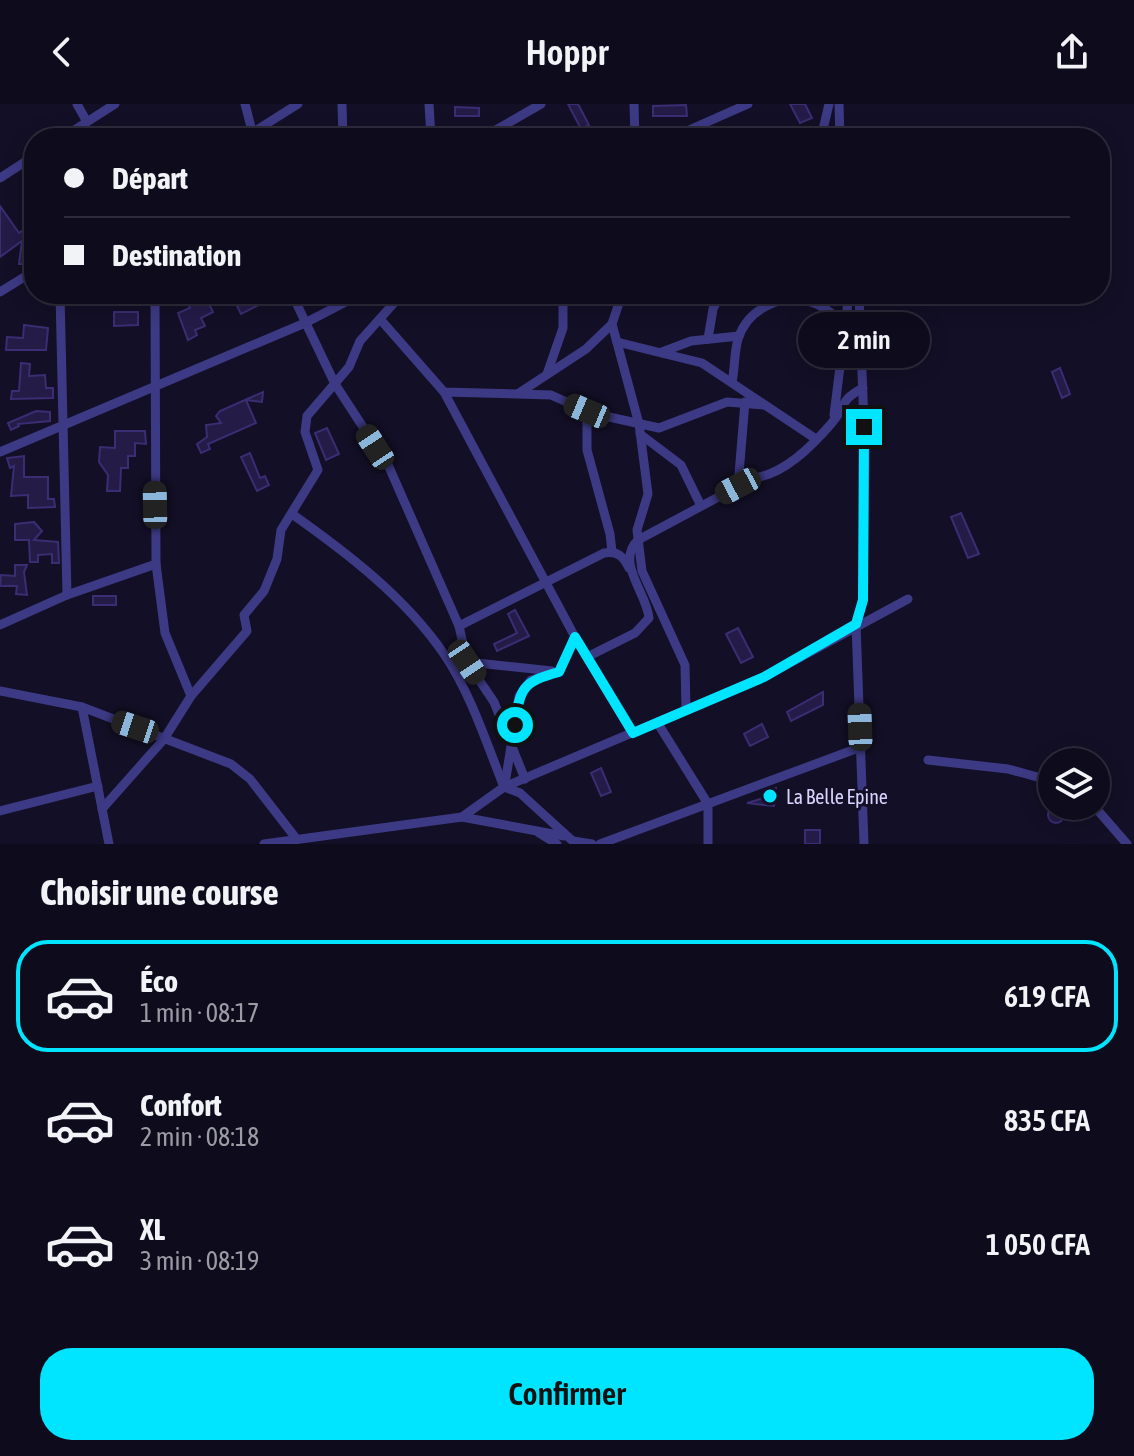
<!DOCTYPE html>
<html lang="fr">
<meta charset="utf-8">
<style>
body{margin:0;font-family:"Asap Condensed",sans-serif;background:#171425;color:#f1f3f6;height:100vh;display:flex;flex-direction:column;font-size:30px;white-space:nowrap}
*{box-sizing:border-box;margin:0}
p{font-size:26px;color:#9b9ba3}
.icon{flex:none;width:44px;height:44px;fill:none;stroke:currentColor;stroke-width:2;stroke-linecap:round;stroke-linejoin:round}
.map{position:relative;height:740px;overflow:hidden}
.drawer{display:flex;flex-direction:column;background:#0e0b1c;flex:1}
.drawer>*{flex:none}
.banner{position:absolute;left:24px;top:24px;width:1086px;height:176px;border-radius:32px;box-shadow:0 4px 20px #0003,0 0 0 2px #2e2b3b;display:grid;align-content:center;height:176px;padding:0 40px;background:#0e0b1c}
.tools{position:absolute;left:1038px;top:644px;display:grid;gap:16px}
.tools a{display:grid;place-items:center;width:72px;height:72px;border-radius:50%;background:#0e0b1c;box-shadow:0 4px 20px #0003,0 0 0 2px #2e2b3b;font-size:40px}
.end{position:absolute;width:36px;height:36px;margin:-18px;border:10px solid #00e5ff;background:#111;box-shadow:0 0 0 4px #111}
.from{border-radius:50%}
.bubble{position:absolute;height:56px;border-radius:28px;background:#0e0b1c;box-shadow:0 4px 20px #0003,0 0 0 2px #2e2b3b;font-size:26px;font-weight:600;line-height:56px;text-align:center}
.car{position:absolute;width:24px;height:48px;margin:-24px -12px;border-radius:10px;box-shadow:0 0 6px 2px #0007;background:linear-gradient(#222 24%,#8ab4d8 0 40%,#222 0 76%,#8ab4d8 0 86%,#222 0)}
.banner b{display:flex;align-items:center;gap:28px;height:76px;font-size:30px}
.banner b+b{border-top:2px solid #2e2b3b}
.banner i{width:20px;height:20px;background:#f1f3f6}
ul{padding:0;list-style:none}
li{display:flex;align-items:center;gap:24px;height:112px;margin:0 16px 12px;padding:0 24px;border:4px solid transparent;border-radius:32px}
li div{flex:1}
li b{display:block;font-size:30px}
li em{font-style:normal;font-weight:600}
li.on{border-color:#00e5ff}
li>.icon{width:72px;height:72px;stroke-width:1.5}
h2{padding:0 40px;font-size:36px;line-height:96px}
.cta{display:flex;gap:16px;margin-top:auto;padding:16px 40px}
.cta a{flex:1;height:92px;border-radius:32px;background:#00e5ff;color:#111;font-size:32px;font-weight:600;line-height:92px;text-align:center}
header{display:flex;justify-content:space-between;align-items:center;height:104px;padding:0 40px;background:#0e0b1c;font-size:36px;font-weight:600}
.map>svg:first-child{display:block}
</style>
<header><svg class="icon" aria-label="back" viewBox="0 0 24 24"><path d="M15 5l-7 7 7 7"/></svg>Hoppr<svg class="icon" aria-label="share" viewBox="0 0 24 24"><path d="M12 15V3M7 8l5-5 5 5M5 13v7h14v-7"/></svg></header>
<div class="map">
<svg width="1134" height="740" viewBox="0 0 1134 740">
<rect width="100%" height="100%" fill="#130f26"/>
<g fill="#241b47" stroke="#3b2d73" stroke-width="2">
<path d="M568 0H578L589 21 581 25Z"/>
<path d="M790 0H805L812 14 800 19Z"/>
<path d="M686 1 687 12H653V2Z"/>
<path d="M455 3 479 4V12H455Z"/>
<path d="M0 102 19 129 34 119 33 160H19L22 137 0 153Z"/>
<path d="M197 190H204L213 208 201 214 205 222 195 226 197 231 188 236 178 209 190 204 186 195Z"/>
<path d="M266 190H280L241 210 237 202Z"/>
<path d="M114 208H138V221L114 222Z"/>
<path d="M24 221 48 224 46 246H6L7 233 23 234Z"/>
<path d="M21 259 30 260 29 272 45 271 46 284H53V294L11 295 12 287H19Z"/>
<path d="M1060 264 1070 290 1062 294 1052 268Z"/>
<path d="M263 288 262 298 246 296 256 319 208 340 210 345 201 349 197 340 207 333 206 321 221 319 216 312 220 307Z"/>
<path d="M36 307 50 308V317L18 320 19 322 11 326 8 319Z"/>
<path d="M327 324 339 350 326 356 315 329Z"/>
<path d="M115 327H145L146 340 135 339V352H128V364H121L120 387H107L108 371 99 358 100 343 115 344Z"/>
<path d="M250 349 260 374 265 372 269 381 257 387 241 353Z"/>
<path d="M24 352V373H48V395H54L55 403 28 404V391L11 392 14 362 10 364 7 354Z"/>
<path d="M961 409 979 450 968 454 951 413Z"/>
<path d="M34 418 42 427 34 436 58 438 59 459H52V450L38 451V458H30L29 436H15V420Z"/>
<path d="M15 461H27L24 468 27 491 16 490 17 482H0L1 471 15 472Z"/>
<rect x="93" y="492" width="23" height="9"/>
<path d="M515 506 529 532 497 547 494 540 517 529 508 510Z"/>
<path d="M738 524 753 553 741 559 726 530Z"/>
<path d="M823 588V601L791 617 787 608Z"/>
<path d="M762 620 768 633 750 642 744 630Z"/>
<path d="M601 664 611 688 601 692 591 669Z"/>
<path d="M776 684 774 702 747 699 764 694 765 687Z"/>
<circle cx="1056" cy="711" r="8"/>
<rect x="805" y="726" width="15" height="14"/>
</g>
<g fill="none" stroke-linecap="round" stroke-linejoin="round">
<g stroke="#3d3a85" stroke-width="9">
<path d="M77 0 87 18"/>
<path d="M245 0 253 31"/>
<path d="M342 0 343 34"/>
<path d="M429 0 431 34"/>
<path d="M634 0 635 34"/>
<path d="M839 0 840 34"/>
<path d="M62 34 115 0"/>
<path d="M244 34 298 0"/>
<path d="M473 34 496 26 541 0"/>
<path d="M671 34 748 0"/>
<path d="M821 34 829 0"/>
<path d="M0 74 34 52"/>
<path d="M0 188 34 167"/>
<path d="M60 190 67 491"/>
<path d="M155 190 156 460 165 529 191 592"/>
<path d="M292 190 335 280 389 363 459 522 467 558 494 598 525 675"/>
<path d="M622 190 612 220 639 320 648 390 637 426 642 467 685 561 686 606"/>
<path d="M859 190 865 345 863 496 856 520 864 740"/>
<path d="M380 215 444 288 551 291 591 309 659 324 727 298 764 301"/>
<path d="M708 235 713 205 720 190"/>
<path d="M617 238 702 259 816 335"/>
<path d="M662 248 691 237 739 232"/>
<path d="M547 270 563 224V190"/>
<path d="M732 278C735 264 734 249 738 235 748 204 783 188 814 199 826 203 836 213 845 220"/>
<path d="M444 288 575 533 633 629"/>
<path d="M519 289 586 245 612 220"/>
<path d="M587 307V346L610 430 612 448"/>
<path d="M834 311 849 190"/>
<path d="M640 330 681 361 701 402"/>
<path d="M0 348 305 219 361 190"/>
<path d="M738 382 745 298"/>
<path d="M292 410C347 449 405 493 444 550 471 590 486 638 504 683L520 689 576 740"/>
<path d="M0 521 67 491 156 460"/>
<path d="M459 522 604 449C618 447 623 452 629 464"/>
<path d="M445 551 467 558 552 567"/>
<path d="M587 553 635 529 649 514C647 489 615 458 638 436L754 374C784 370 811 343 831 320 847 302 838 297 863 284"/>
<path d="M0 587 82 603 231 660 250 675 295 733"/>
<path d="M82 603 109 740"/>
<path d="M657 618 708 700V740"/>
<path d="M928 656 1008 665 1052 677"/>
<path d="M505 680 519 592 531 576 559 568 575 533"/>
<path d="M1094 702 1127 740"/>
<path d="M102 705 164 635 191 592 247 527 244 511 264 487 277 455 281 426 318 366 305 328 307 312 349 263 360 237 402 190"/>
<path d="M0 707 98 682"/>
<path d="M462 713 504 683 764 573 908 495"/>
<path d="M539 729 557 740"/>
<path d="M573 737 592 740"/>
<path d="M264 740 462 713 564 732"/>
<path d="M600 740 861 643"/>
</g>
</g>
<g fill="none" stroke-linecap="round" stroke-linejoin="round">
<path stroke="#00e5ff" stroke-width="10" d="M515 621C520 584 522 578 559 568L575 533 633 629 764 573 856 520 863 496 864 323"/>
</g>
<circle fill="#00e5ff" stroke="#130f26" stroke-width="3" cx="770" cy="692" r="8"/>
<g text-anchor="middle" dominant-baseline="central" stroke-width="6" stroke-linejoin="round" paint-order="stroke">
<g font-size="20" fill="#d9d4ff" stroke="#130f26" text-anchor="start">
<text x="786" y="692">La Belle Epine</text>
</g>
</g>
</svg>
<div class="tools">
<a><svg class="icon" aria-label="layers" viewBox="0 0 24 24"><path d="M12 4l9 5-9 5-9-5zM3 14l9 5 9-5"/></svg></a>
</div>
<i class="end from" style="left:515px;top:621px"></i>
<i class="end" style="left:864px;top:323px"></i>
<div class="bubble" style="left:798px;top:208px;width:132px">2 min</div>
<i class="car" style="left:587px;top:307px;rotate:293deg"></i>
<i class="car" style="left:375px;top:343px;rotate:327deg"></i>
<i class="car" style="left:738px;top:382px;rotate:242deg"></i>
<i class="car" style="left:155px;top:401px;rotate:359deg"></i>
<i class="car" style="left:467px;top:558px;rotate:146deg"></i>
<i class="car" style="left:135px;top:623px;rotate:288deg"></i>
<i class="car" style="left:860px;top:623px;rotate:358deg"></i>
<div class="banner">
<b><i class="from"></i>Départ</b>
<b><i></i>Destination</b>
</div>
</div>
<section class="drawer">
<h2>Choisir une course</h2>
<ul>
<li class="on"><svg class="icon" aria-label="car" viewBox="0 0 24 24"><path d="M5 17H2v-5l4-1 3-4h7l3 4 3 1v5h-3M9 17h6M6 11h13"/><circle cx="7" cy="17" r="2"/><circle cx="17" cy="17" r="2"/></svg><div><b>Éco</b><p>1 min · 08:17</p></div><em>619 CFA</em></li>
<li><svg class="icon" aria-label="car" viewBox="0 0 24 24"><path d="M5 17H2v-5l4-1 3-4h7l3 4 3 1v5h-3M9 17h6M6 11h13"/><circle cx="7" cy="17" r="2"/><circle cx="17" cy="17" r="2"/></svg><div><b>Confort</b><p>2 min · 08:18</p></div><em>835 CFA</em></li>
<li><svg class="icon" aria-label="car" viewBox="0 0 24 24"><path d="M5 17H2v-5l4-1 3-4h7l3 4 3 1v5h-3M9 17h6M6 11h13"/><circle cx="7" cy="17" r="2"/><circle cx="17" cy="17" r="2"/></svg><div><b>XL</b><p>3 min · 08:19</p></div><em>1 050 CFA</em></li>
</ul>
<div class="cta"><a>Confirmer</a></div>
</section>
